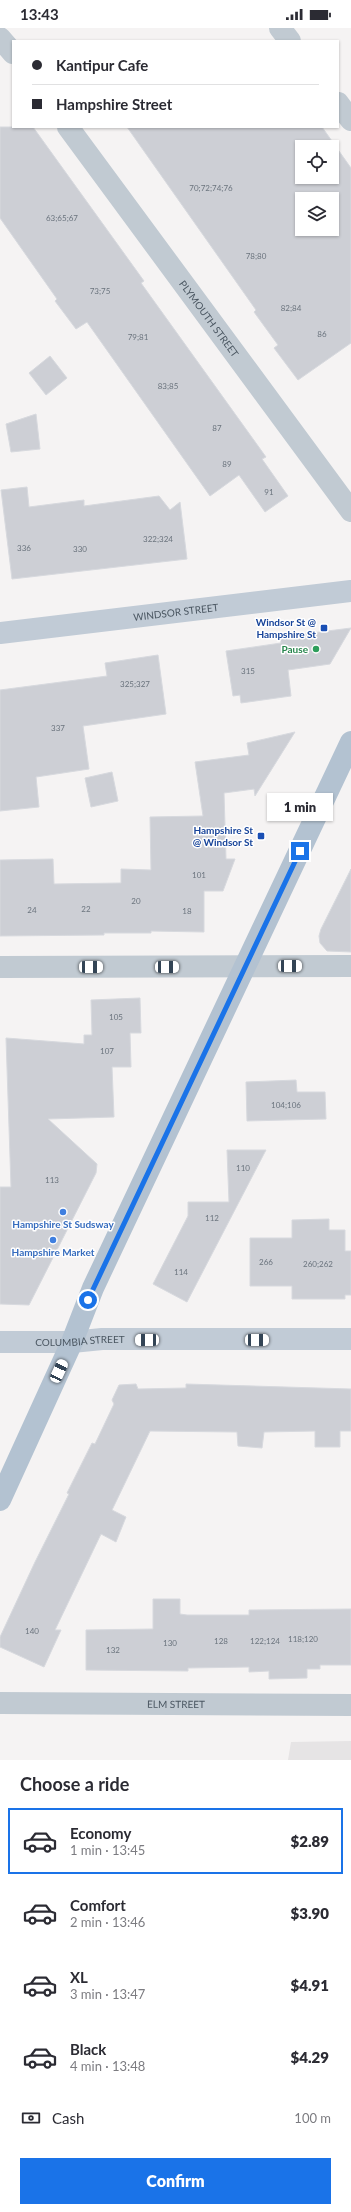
<!DOCTYPE html>
<meta charset="utf-8">
<style>
body{margin:0;font-family:Lato,sans-serif;background:#f2f2f3;color:#2b2b33;height:100vh;display:flex;flex-direction:column;font-size:15px;white-space:nowrap}
*{box-sizing:border-box;margin:0}
p{font-size:13px;color:#7c7c81}
.icon{flex:none;width:22px;height:22px;fill:none;stroke:currentColor;stroke-width:2;stroke-linecap:round;stroke-linejoin:round}
.map{position:relative;height:1732px;overflow:hidden}
.sheet{display:flex;flex-direction:column;background:#fff;flex:1}
.sheet>*{flex:none}
.top-card{position:absolute;left:12px;top:12px;width:327px;height:88px;border-radius:0px;box-shadow:0 1px 3px #0004;display:grid;align-content:center;height:88px;padding:0 20px;background:#fff}
.buttons{position:absolute;left:295px;top:112px;display:grid;gap:8px}
.buttons a{display:grid;place-items:center;width:44px;height:44px;border-radius:0px;background:#fff;box-shadow:0 1px 3px #0004;font-size:20px}
.end{position:absolute;width:18px;height:18px;margin:-9px;border:5px solid #1a73e8;background:#fff;box-shadow:0 0 0 2px #fff}
.from{border-radius:50%}
.bubble{position:absolute;height:28px;border-radius:0px;background:#fff;box-shadow:0 1px 3px #0004;font-size:13px;font-weight:800;line-height:28px;text-align:center}
.car{position:absolute;width:12px;height:24px;margin:-12px -6px;border-radius:5px;box-shadow:0 0 3px 1px #0007;background:linear-gradient(#fff 24%,#345 0 40%,#fff 0 76%,#345 0 86%,#fff 0)}
.top-card b{display:flex;align-items:center;gap:14px;height:38px;font-size:15px}
.top-card b+b{border-top:1px solid #e1e1e2}
.top-card i{width:10px;height:10px;background:#2b2b33}
ul{padding:0;list-style:none}
li{display:flex;align-items:center;gap:12px;height:66px;margin:0 8px 6px;padding:0 12px;border:2px solid transparent;border-radius:0px}
li div{flex:1}
li b{display:block;font-size:15px}
li em{font-style:normal;font-weight:800}
li.on{border-color:#1a73e8}
li>.icon{width:36px;height:36px;stroke-width:1.5}
h2{padding:0 20px;font-size:18px;line-height:48px}
.pay{display:flex;align-items:center;gap:10px;height:44px;padding:0 20px;font-size:15px}
.pay p{margin-inline-start:auto}
.action{display:flex;gap:8px;margin-top:auto;padding:8px 20px}
.action a{flex:1;height:46px;border-radius:0px;background:#1a73e8;color:#fff;font-size:16px;font-weight:800;line-height:46px;text-align:center}
.status{display:flex;justify-content:space-between;align-items:center;height:28px;padding:0 20px;background:#fff;direction:ltr}
.status svg{height:11px;fill:currentColor}
.map>svg:first-child{display:block}
</style>
<div class="status"><b>13:43</b><svg viewBox="0 0 49 12"><path d="M0 12V9h3v3zM5 12V6h3v6zM10 12V3h3v9zM15 12V0h3v12zM26 1h20v11H26zM47 4h2v5h-2z"/></svg></div>
<div class="map">
<svg width="351" height="1732" viewBox="0 0 351 1732">
<rect width="100%" height="100%" fill="#f5f3f3"/>
<path fill="#e6e4e5" d="M351 1713V1732H288L291 1714Z"/>
<g fill="#cdcfd5" stroke="#d7d9de" fill-rule="evenodd">
<path d="M0 99H33L144 253 141 255 266 429 262 431 288 468 265 484 239 447 210 468 87 294 76 301 55 273 57 271 0 190Z"/>
<path d="M127 99H322L351 140V315L298 352 274 320 278 317 254 284 256 282ZM302 119H332V149H302ZM302 171H332V201H302Z"/>
<path d="M50 328 67 350 46 367 29 345Z"/>
<path d="M36 386 40 421 11 424 6 396Z"/>
<path d="M27 459 29 479 84 472V478L159 468 170 482 180 474 187 531 12 551 1 462Z"/>
<path d="M351 600 330 636 288 642 291 668 241 675 240 667 233 668 226 623 281 615 280 609Z"/>
<path d="M158 627 166 686 83 698 89 741 36 749 39 779 0 783V662L107 648 105 635Z"/>
<path d="M295 704 255 768 254 761 224 765 226 831H235L223 863H204V904L151 903V905H104V907L0 908V832L53 831 54 856 121 855V841L151 842 150 789 203 788 195 734 249 727 247 715Z"/>
<path d="M112 744 118 773 91 779 85 750Z"/>
<path d="M351 841V924L327 923 320 915 319 908 321 901Z"/>
<path d="M140 970 141 1005H130L131 1039H112L114 1089 48 1091 97 1136 96 1145 29 1277 0 1276V1159H11L6 1010 84 1016V1007H92L91 972Z"/>
<path d="M296 1052 297 1064H325L326 1091 247 1093 246 1054Z"/>
<path d="M227 1122H266L187 1274 153 1256 188 1188V1174H229Z"/>
<path d="M329 1191V1202H345V1223H351V1267H345V1271H292V1258H250V1210H292V1192Z"/>
<path d="M136 1356 138 1361 186 1360V1356L351 1361V1403H340V1419H315V1403L264 1404 262 1420 238 1418 237 1404 150 1403 112 1482 126 1489 116 1514 101 1506 55 1602H61L44 1639 0 1619V1609L35 1534 69 1466 67 1465 92 1415 95 1416 114 1376 112 1372 119 1357Z"/>
<path d="M153 1571H180V1586L187 1587H249V1582L351 1581V1637H320V1641H307V1650L269 1651V1643L249 1644V1639L188 1640V1643L86 1642V1602L153 1601Z"/>
</g>
<g fill="none" stroke-linecap="round" stroke-linejoin="round">
<g stroke="#c1cad2" stroke-width="22">
<path d="M280 0 290 13"/>
<path d="M0 10 13 25"/>
<path d="M338 75 351 92"/>
<path id="s1" d="M68 99 351 483"/>
<path d="M0 939 351 938"/>
<path id="s2" d="M0 1675 351 1677"/>
</g>
<g stroke="#c1cbd6" stroke-width="22">
<path id="s3" d="M0 605 351 563"/>
<path id="s4" d="M0 1314H72L102 1311H351"/>
</g>
<path stroke="#b3c2d1" stroke-width="22" d="M0 1472 72 1314 93 1260 351 714"/>
</g>
<g fill="none" stroke-linecap="round" stroke-linejoin="round">
<path stroke="#1a73e8" stroke-width="5" d="M88 1272 300 823"/>
</g>
<g fill="#1a4fb4" stroke="#fff" stroke-width="1.5">
<rect x="320" y="596" width="8" height="8" rx="2"/>
<rect x="257" y="804" width="8" height="8" rx="2"/>
</g>
<circle fill="#2e9e5b" stroke="#fff" stroke-width="1.5" cx="316" cy="621" r="4"/>
<g fill="#3f7fe0" stroke="#fff" stroke-width="1.5">
<circle cx="63" cy="1184" r="4"/>
<circle cx="53" cy="1212" r="4"/>
</g>
<g text-anchor="middle" dominant-baseline="central" stroke-width="3" stroke-linejoin="round" paint-order="stroke">
<g font-size="8" fill="#6b747e">
<text x="211" y="160">70;72;74;76</text>
<text x="62" y="190">63;65;67</text>
<text x="256" y="228">78;80</text>
<text x="100" y="263">73;75</text>
<text x="291" y="280">82;84</text>
<text x="322" y="306">86</text>
<text x="138" y="309">79;81</text>
<text x="168" y="358">83;85</text>
<text x="217" y="400">87</text>
<text x="227" y="436">89</text>
<text x="269" y="464">91</text>
<text x="158" y="511">322;324</text>
<text x="24" y="520">336</text>
<text x="80" y="521">330</text>
<text x="248" y="643">315</text>
<text x="135" y="656">325;327</text>
<text x="58" y="700">337</text>
<text x="199" y="847">101</text>
<text x="136" y="873">20</text>
<text x="86" y="881">22</text>
<text x="32" y="882">24</text>
<text x="187" y="883">18</text>
<text x="116" y="989">105</text>
<text x="107" y="1023">107</text>
<text x="286" y="1077">104;106</text>
<text x="243" y="1140">110</text>
<text x="52" y="1152">113</text>
<text x="212" y="1190">112</text>
<text x="266" y="1234">266</text>
<text x="318" y="1236">260;262</text>
<text x="181" y="1244">114</text>
<text x="32" y="1603">140</text>
<text x="303" y="1611">118;120</text>
<text x="221" y="1613">128</text>
<text x="265" y="1613">122;124</text>
<text x="170" y="1615">130</text>
<text x="113" y="1622">132</text>
</g>
<g font-size="10" fill="#4a5661" stroke="#fff">
<text stroke="none"><textPath href="#s1" startOffset="238">PLYMOUTH STREET</textPath></text>
<text stroke="none"><textPath href="#s3" startOffset="177">WINDSOR STREET</textPath></text>
<text stroke="none"><textPath href="#s4" startOffset="80">COLUMBIA STREET</textPath></text>
<text stroke="none"><textPath href="#s2" startOffset="176">ELM STREET</textPath></text>
</g>
<g font-size="10" font-weight="bold" fill="#164399" stroke="#fff" text-anchor="end">
<text x="316" y="594">Windsor St @<tspan x="316" dy="12">Hampshire St</tspan></text>
<text x="253" y="802">Hampshire St<tspan x="253" dy="12">@ Windsor St</tspan></text>
</g>
<g font-size="10" font-weight="bold" fill="#27864d" stroke="#fff" text-anchor="end">
<text x="308" y="621">Pause</text>
</g>
<g font-size="10" font-weight="bold" fill="#366cbe" stroke="#fff">
<text x="63" y="1196">Hampshire St Sudsway</text>
<text x="53" y="1224">Hampshire Market</text>
</g>
</g>
</svg>
<div class="buttons">
<a><svg class="icon" aria-label="locate" viewBox="0 0 24 24"><circle cx="12" cy="12" r="6"/><path d="M12 2v4M12 18v4M2 12h4M18 12h4"/></svg></a>
<a><svg class="icon" aria-label="layers" viewBox="0 0 24 24"><path d="M12 4l9 5-9 5-9-5zM3 14l9 5 9-5"/></svg></a>
</div>
<i class="end from" style="left:88px;top:1272px"></i>
<i class="end" style="left:300px;top:823px"></i>
<div class="bubble" style="left:267px;top:765px;width:66px">1 min</div>
<i class="car" style="left:290px;top:938px;rotate:90deg"></i>
<i class="car" style="left:91px;top:939px;rotate:90deg"></i>
<i class="car" style="left:167px;top:939px;rotate:90deg"></i>
<i class="car" style="left:147px;top:1312px;rotate:270deg"></i>
<i class="car" style="left:257px;top:1312px;rotate:90deg"></i>
<i class="car" style="left:59px;top:1343px;rotate:25deg"></i>
<div class="top-card">
<b><i class="from"></i>Kantipur Cafe</b>
<b><i></i>Hampshire Street</b>
</div>
</div>
<section class="sheet">
<h2>Choose a ride</h2>
<ul>
<li class="on"><svg class="icon" aria-label="car" viewBox="0 0 24 24"><path d="M5 17H2v-5l4-1 3-4h7l3 4 3 1v5h-3M9 17h6M6 11h13"/><circle cx="7" cy="17" r="2"/><circle cx="17" cy="17" r="2"/></svg><div><b>Economy</b><p>1 min · 13:45</p></div><em>$2.89</em></li>
<li><svg class="icon" aria-label="car" viewBox="0 0 24 24"><path d="M5 17H2v-5l4-1 3-4h7l3 4 3 1v5h-3M9 17h6M6 11h13"/><circle cx="7" cy="17" r="2"/><circle cx="17" cy="17" r="2"/></svg><div><b>Comfort</b><p>2 min · 13:46</p></div><em>$3.90</em></li>
<li><svg class="icon" aria-label="car" viewBox="0 0 24 24"><path d="M5 17H2v-5l4-1 3-4h7l3 4 3 1v5h-3M9 17h6M6 11h13"/><circle cx="7" cy="17" r="2"/><circle cx="17" cy="17" r="2"/></svg><div><b>XL</b><p>3 min · 13:47</p></div><em>$4.91</em></li>
<li><svg class="icon" aria-label="car" viewBox="0 0 24 24"><path d="M5 17H2v-5l4-1 3-4h7l3 4 3 1v5h-3M9 17h6M6 11h13"/><circle cx="7" cy="17" r="2"/><circle cx="17" cy="17" r="2"/></svg><div><b>Black</b><p>4 min · 13:48</p></div><em>$4.29</em></li>
</ul>
<div class="pay"><svg class="icon" aria-label="cash" viewBox="0 0 24 24"><path d="M3 7h18v10H3z"/><circle cx="12" cy="12" r="2"/></svg>Cash<p>100 m</p></div>
<div class="action"><a>Confirm</a></div>
</section>
